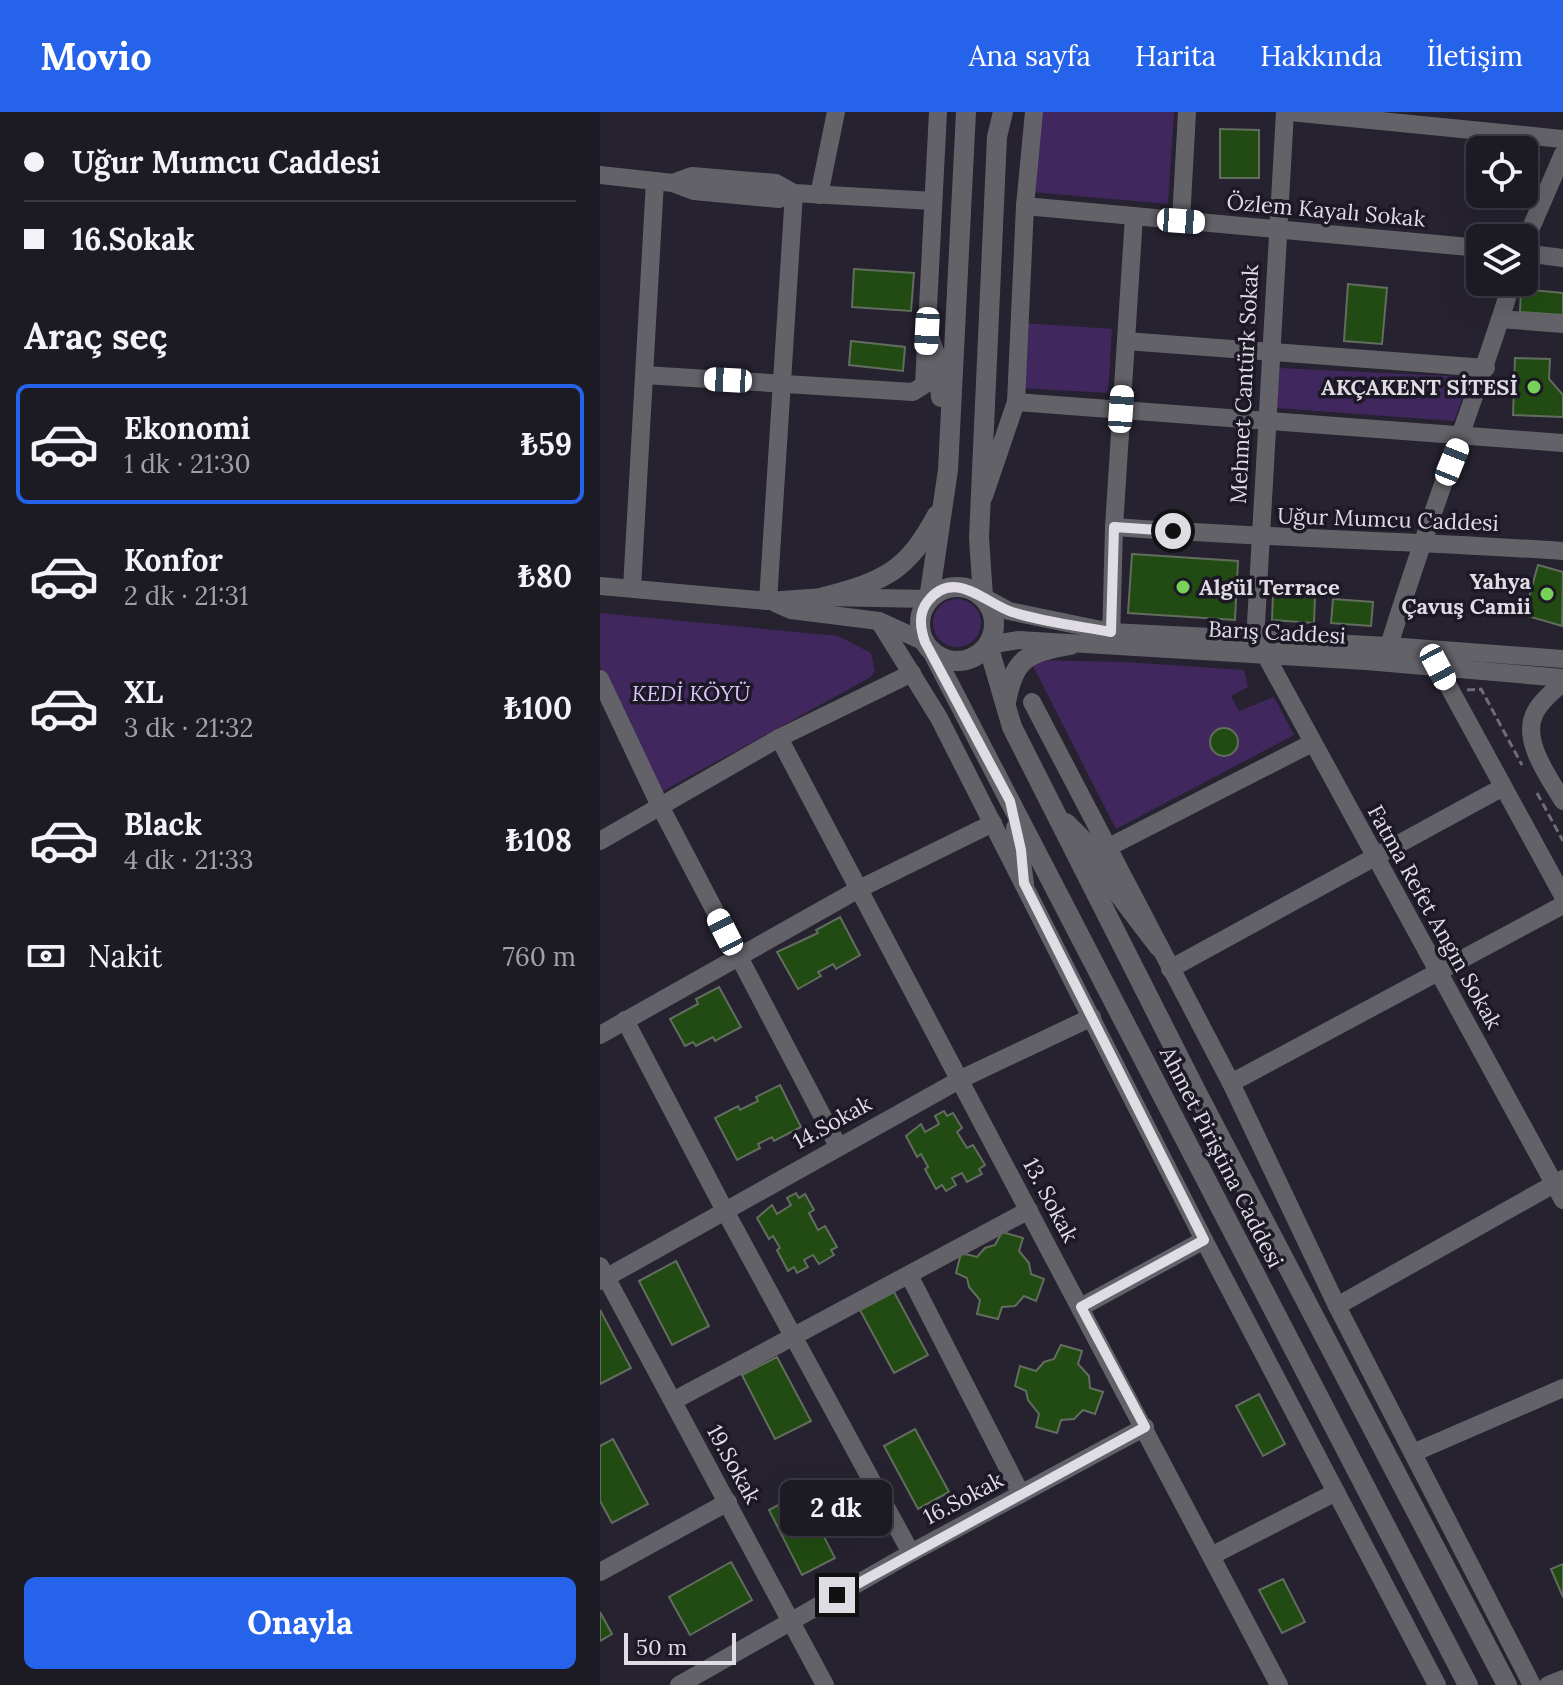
<!DOCTYPE html>
<html lang="tr">
<meta charset="utf-8">
<style>
body{margin:0;font-family:Lora,serif;background:#25232b;color:#f1f3f6;height:100vh;display:flex;flex-direction:column;font-size:30px;white-space:nowrap}
*{box-sizing:border-box;margin:0}
p{font-size:26px;color:#a0a1a6}
.icon{flex:none;width:44px;height:44px;fill:none;stroke:currentColor;stroke-width:2;stroke-linecap:round;stroke-linejoin:round}
.map{position:relative;flex:1;overflow:hidden}
.sheet{display:flex;flex-direction:column;background:#1c1a23;width:600px}
.sheet>*{flex:none}
.hud{display:grid;align-content:center;height:176px;padding:0 24px;background:#1c1a23}
.buttons{position:absolute;left:866px;top:24px;display:grid;gap:16px}
.buttons a{display:grid;place-items:center;width:72px;height:72px;border-radius:12px;background:#1c1a23;box-shadow:0 8px 32px #0002,0 0 0 2px #3a3841;font-size:40px}
.scale{position:absolute;left:24px;bottom:20px;width:112px;box-sizing:border-box;padding-left:8px;border:4px solid #dfdce4;border-top:0;font-size:22px;line-height:28px;white-space:nowrap;color:#dfdce4;-webkit-text-stroke:6px #1d1825;paint-order:stroke}
.end{position:absolute;width:36px;height:36px;margin:-18px;border:10px solid #dfdce4;background:#111;box-shadow:0 0 0 4px #111}
.from{border-radius:50%}
.bubble{position:absolute;height:56px;border-radius:12px;background:#1c1a23;box-shadow:0 8px 32px #0002,0 0 0 2px #3a3841;font-size:26px;font-weight:800;line-height:56px;text-align:center}
.car{position:absolute;width:24px;height:48px;margin:-24px -12px;border-radius:10px;box-shadow:0 0 6px 2px #0007;background:linear-gradient(#fff 24%,#345 0 40%,#fff 0 76%,#345 0 86%,#fff 0)}
.hud b{display:flex;align-items:center;gap:28px;height:76px;font-size:30px}
.hud b+b{border-top:2px solid #3a3841}
.hud i{width:20px;height:20px;background:#f1f3f6}
ul{padding:0;list-style:none}
li{display:flex;align-items:center;gap:24px;height:120px;margin:0 16px 12px;padding:0 8px;border:4px solid transparent;border-radius:12px}
li div{flex:1}
li b{display:block;font-size:30px}
li em{font-style:normal;font-weight:800}
li.active{border-color:#2563eb}
li>.icon{width:72px;height:72px;stroke-width:1.5}
h2{padding:0 24px;font-size:36px;line-height:96px}
.pay{display:flex;align-items:center;gap:20px;height:88px;padding:0 24px;font-size:30px}
.pay p{margin-inline-start:auto}
.action{display:flex;gap:16px;margin-top:auto;padding:16px 24px}
.action a{flex:1;height:92px;border-radius:12px;background:#2563eb;color:#fff;font-size:32px;font-weight:800;line-height:92px;text-align:center}
header{display:flex;align-items:center;gap:48px;box-sizing:border-box;height:112px;padding:0 40px;background:#2563eb;color:#fff}
header strong{font-size:38px}
nav{display:flex;gap:44px;margin-inline-start:auto;font-size:28px}
main{display:flex;flex:1;min-height:0}
.map>svg:first-child{display:block}
</style>
<header>
<strong>Movio</strong>
<nav><a>Ana sayfa</a><a>Harita</a><a>Hakkında</a><a>İletişim</a></nav>
</header>
<main>
<section class="sheet">
<div class="hud">
<b><i class="from"></i>Uğur Mumcu Caddesi</b>
<b><i></i>16.Sokak</b>
</div>
<h2>Araç seç</h2>
<ul>
<li class="active"><svg class="icon" aria-label="car" viewBox="0 0 24 24"><path d="M5 17H2v-5l4-1 3-4h7l3 4 3 1v5h-3M9 17h6M6 11h13"/><circle cx="7" cy="17" r="2"/><circle cx="17" cy="17" r="2"/></svg><div><b>Ekonomi</b><p>1 dk · 21:30</p></div><em>₺59</em></li>
<li><svg class="icon" aria-label="car" viewBox="0 0 24 24"><path d="M5 17H2v-5l4-1 3-4h7l3 4 3 1v5h-3M9 17h6M6 11h13"/><circle cx="7" cy="17" r="2"/><circle cx="17" cy="17" r="2"/></svg><div><b>Konfor</b><p>2 dk · 21:31</p></div><em>₺80</em></li>
<li><svg class="icon" aria-label="car" viewBox="0 0 24 24"><path d="M5 17H2v-5l4-1 3-4h7l3 4 3 1v5h-3M9 17h6M6 11h13"/><circle cx="7" cy="17" r="2"/><circle cx="17" cy="17" r="2"/></svg><div><b>XL</b><p>3 dk · 21:32</p></div><em>₺100</em></li>
<li><svg class="icon" aria-label="car" viewBox="0 0 24 24"><path d="M5 17H2v-5l4-1 3-4h7l3 4 3 1v5h-3M9 17h6M6 11h13"/><circle cx="7" cy="17" r="2"/><circle cx="17" cy="17" r="2"/></svg><div><b>Black</b><p>4 dk · 21:33</p></div><em>₺108</em></li>
</ul>
<div class="pay"><svg class="icon" aria-label="cash" viewBox="0 0 24 24"><path d="M3 7h18v10H3z"/><circle cx="12" cy="12" r="2"/></svg>Nakit<p>760 m</p></div>
<div class="action"><a>Onayla</a></div>
</section>
<div class="map">
<svg width="963" height="1573" viewBox="0 0 963 1573">
<rect width="100%" height="100%" fill="#26222f"/>
<g fill="#40285e">
<path d="M439 0H574L568 92 432 80Z"/>
<path d="M424 211 512 217 508 281 421 276Z"/>
<path d="M679 256 870 265 854 309 677 296Z"/>
<circle cx="357" cy="511" r="24"/>
<path d="M0 501 238 524 271 541 275 559 271 565 61 680 0 555Z"/>
<path d="M430 548 524 550 644 558 648 575 631 584 639 599 674 585 694 623 516 717Z"/>
</g>
<g fill="#214b12" stroke="#626d5f" stroke-width="2">
<path d="M620 17 659 18V66H620Z"/>
<path d="M254 157 314 161 311 199 252 195Z"/>
<path d="M748 172 787 176 782 232 744 229Z"/>
<path d="M921 177 963 181V203L920 200Z"/>
<path d="M251 229 305 235 303 259 249 253Z"/>
<path d="M915 246 950 247 949 267 963 283V305L913 303Z"/>
<path d="M532 442 638 449 635 508 528 501Z"/>
<path d="M938 453 963 460 962 514 924 503Z"/>
<path d="M673 482 715 485 714 511 672 508Z"/>
<path d="M733 487 773 490 771 514 731 511Z"/>
<circle cx="624" cy="630" r="14"/>
<path d="M240 805 260 843 236 857 233 852 218 860 221 864 198 877 177 840 218 821 216 818Z"/>
<path d="M119 875 141 915 115 929 113 925 96 934 93 930 85 934 70 907 98 892 96 887Z"/>
<path d="M180 973 201 1015 174 1029 172 1025 158 1032 160 1036 137 1048 115 1006 138 994 140 998 158 989 156 985Z"/>
<path d="M344 999 347 1004 353 1001 362 1016 357 1020 367 1036 373 1033 385 1053 379 1057 382 1062 367 1070 362 1061 352 1066 356 1073 346 1079 342 1073 336 1077 325 1057 328 1055 321 1042 317 1045 306 1024 321 1012 325 1020 339 1012 335 1004Z"/>
<path d="M196 1081 199 1086 205 1082 214 1098 209 1101 218 1118 225 1114 237 1135 231 1138 234 1143 219 1152 213 1143 204 1148 208 1155 197 1161 194 1155 188 1159 177 1138 180 1136 173 1124 169 1127 157 1106 172 1093 177 1102 191 1093 187 1086Z"/>
<path d="M402 1120 423 1126 419 1139 429 1151 431 1162 444 1167 436 1189 424 1184 415 1194 402 1195 398 1207 377 1202 380 1188 369 1175 367 1166 356 1161 361 1141 377 1145 385 1136 395 1133Z"/>
<path d="M76 1149 109 1214 72 1233 39 1169Z"/>
<path d="M294 1180 328 1243 294 1261 260 1198Z"/>
<path d="M0 1198 31 1256 0 1272Z"/>
<path d="M461 1233 482 1239 478 1252 489 1264 490 1276 503 1280 495 1302 483 1298 474 1307 461 1308 457 1321 436 1315 439 1302 428 1288 426 1279 415 1274 420 1254 436 1259 444 1250 454 1247Z"/>
<path d="M177 1245 211 1309 175 1327 142 1263Z"/>
<path d="M659 1282 685 1332 663 1344 636 1294Z"/>
<path d="M315 1317 349 1380 318 1397 284 1334Z"/>
<path d="M13 1327 48 1392 12 1411 0 1389V1334Z"/>
<path d="M201 1381 235 1446 202 1463 169 1398Z"/>
<path d="M131 1450 152 1488 90 1523 69 1485Z"/>
<path d="M963 1452V1485L951 1457Z"/>
<path d="M683 1467 705 1510 682 1521 659 1478Z"/>
<path d="M0 1500 12 1522 0 1529Z"/>
</g>
<g fill="none" stroke-linecap="round" stroke-linejoin="round">
<g stroke="#6f6c77" stroke-width="3" stroke-dasharray="8 4" stroke-linecap="butt">
<path d="M867 578 881 577 922 653"/>
<path d="M937 681 963 729"/>
</g>
<g stroke="#646269" stroke-width="18">
<path d="M685 0 655 529 666 544 963 1088"/>
<path d="M690 0 963 27"/>
<path d="M0 63 73 71 92 64 176 71 194 81 333 89"/>
<path d="M73 71 94 79 179 87 191 81"/>
<path d="M219 83 236 0"/>
<path d="M425 94 880 136"/>
<path d="M581 109 587 0"/>
<path d="M924 132 963 42"/>
<path d="M924 141 963 146"/>
<path d="M900 207 963 212"/>
<path d="M526 229 886 256"/>
<path d="M45 263 313 280 324 273 338 0"/>
<path d="M416 290 963 331"/>
<path d="M384 384 416 290 425 94 434 0"/>
<path d="M514 415C664 426 813 429 963 439"/>
<path d="M0 474 168 489 224 485 329 487"/>
<path d="M32 476 55 69"/>
<path d="M383 485 409 499 511 520 789 534 963 547"/>
<path d="M168 489 194 81"/>
<path d="M175 491 191 498 279 509 325 530"/>
<path d="M279 509 339 606 604 1128 837 1573"/>
<path d="M511 529 514 415 534 104"/>
<path d="M388 533 419 528 766 549 963 566"/>
<path d="M789 534C826 411 874 293 912 170"/>
<path d="M838 555 963 784"/>
<path d="M0 567 60 694 238 1034"/>
<path d="M963 570C953 580 939 590 934 603 922 630 950 667 963 689"/>
<path d="M432 590 631 971 737 1194 932 1573"/>
<path d="M179 626 679 1573"/>
<path d="M0 729 179 626 312 561"/>
<path d="M509 735 712 631"/>
<path d="M570 857 903 675"/>
<path d="M25 908 124 1097 311 1441"/>
<path d="M0 923 259 777 393 711"/>
<path d="M631 971 963 793"/>
<path d="M0 1154 225 1573"/>
<path d="M309 1163 421 1382"/>
<path d="M0 1169 361 967 492 905"/>
<path d="M737 1194 963 1067"/>
<path d="M481 1195 604 1128"/>
<path d="M73 1289 429 1098"/>
<path d="M813 1341 963 1276"/>
<path d="M611 1444 736 1380"/>
<path d="M0 1460 128 1390"/>
<path d="M79 1573 311 1441 545 1315"/>
<path d="M948 1573 963 1567"/>
</g>
<g stroke="#646269" stroke-width="20">
<path d="M327 219 338 251 341 285"/>
<circle cx="357" cy="512" r="37"/>
<path d="M224 485C285 469 307 459 337 403"/>
<path d="M383 485 379 426 397 25 403 0"/>
<path d="M329 487 348 358 366 0"/>
<path d="M388 533 412 615 597 981 907 1573"/>
<path d="M332 539 868 1573"/>
<path d="M406 590C415 545 427 541 470 533"/>
<path d="M466 711 492 737 511 772 559 835"/>
<path d="M416 716 424 771"/>
</g>
</g>
<g fill="none" stroke-linecap="round" stroke-linejoin="round">
<path stroke="#dfdce4" stroke-width="10" d="M237 1483 545 1315 481 1195 604 1128 424 771 421 738 410 689 325 530C320 516 318 501 328 489 354 456 385 491 412 500 444 510 478 514 511 520L514 415 573 419"/>
</g>
<g fill="#77d259" stroke="#1d1825" stroke-width="3">
<circle cx="934" cy="275" r="8"/>
<circle cx="583" cy="475" r="8"/>
<circle cx="947" cy="482" r="8"/>
</g>
<g text-anchor="middle" dominant-baseline="central" stroke-width="7" stroke-linejoin="round" paint-order="stroke">
<g font-size="22" fill="#dfdce4" stroke="#1d1825">
<text transform="translate(726 98) rotate(5)">Özlem Kayalı Sokak</text>
<text transform="translate(644 272) rotate(-87)">Mehmet Cantürk Sokak</text>
<text transform="translate(788 407) rotate(2)">Uğur Mumcu Caddesi</text>
<text transform="translate(677 520) rotate(3)">Barış Caddesi</text>
<text transform="translate(835 805) rotate(61)">Fatma Refet Angın Sokak</text>
<text transform="translate(232 1010) rotate(-29)">14.Sokak</text>
<text transform="translate(622 1045) rotate(63)">Ahmet Piriştina Caddesi</text>
<text transform="translate(451 1088) rotate(62)">13. Sokak</text>
<text transform="translate(134 1352) rotate(61)">19.Sokak</text>
<text transform="translate(363 1386) rotate(-28)">16.Sokak</text>
</g>
<g font-size="22" font-weight="bold" fill="#dfdce4" stroke="#1d1825" text-anchor="end">
<text x="918" y="275">AKÇAKENT SİTESİ</text>
<text x="931" y="469">Yahya<tspan x="931" dy="25">Çavuş Camii</tspan></text>
<text x="599" y="475" text-anchor="start">Algül Terrace</text>
</g>
<g font-size="22" font-style="italic" fill="#d8c4fa" stroke="#1d1825">
<text x="91" y="581">KEDİ KÖYÜ</text>
</g>
</g>
</svg>
<div class="buttons">
<a><svg class="icon" aria-label="locate" viewBox="0 0 24 24"><circle cx="12" cy="12" r="6"/><path d="M12 2v4M12 18v4M2 12h4M18 12h4"/></svg></a>
<a><svg class="icon" aria-label="layers" viewBox="0 0 24 24"><path d="M12 4l9 5-9 5-9-5zM3 14l9 5 9-5"/></svg></a>
</div>
<div class="scale">50 m</div>
<i class="end from" style="left:573px;top:419px"></i>
<i class="end" style="left:237px;top:1483px"></i>
<div class="bubble" style="left:180px;top:1368px;width:112px">2 dk</div>
<i class="car" style="left:581px;top:109px;rotate:94deg"></i>
<i class="car" style="left:327px;top:219px;rotate:183deg"></i>
<i class="car" style="left:128px;top:268px;rotate:273deg"></i>
<i class="car" style="left:521px;top:297px;rotate:4deg"></i>
<i class="car" style="left:852px;top:350px;rotate:22deg"></i>
<i class="car" style="left:838px;top:555px;rotate:152deg"></i>
<i class="car" style="left:125px;top:820px;rotate:333deg"></i>
</div>
</main>
